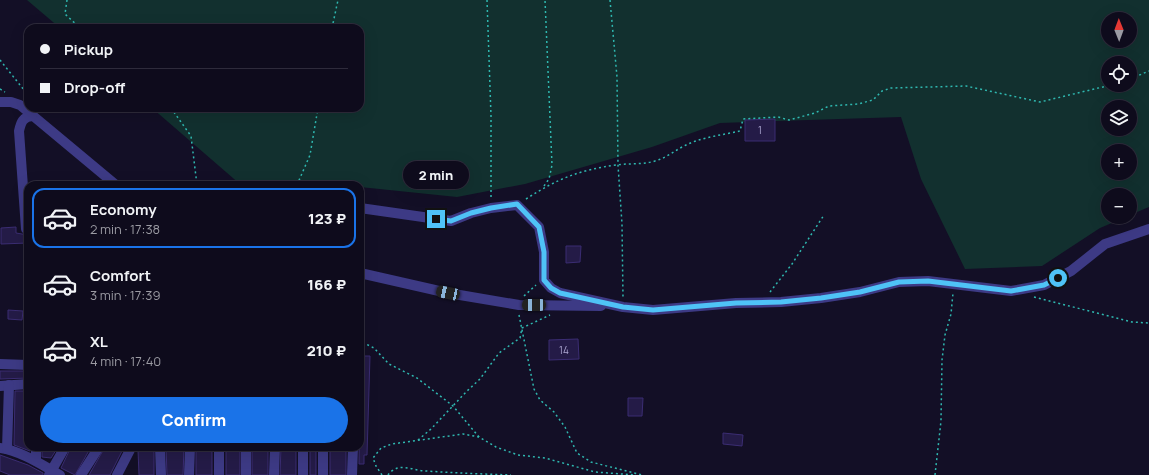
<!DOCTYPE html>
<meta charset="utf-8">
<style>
body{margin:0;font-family:Manrope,sans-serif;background:#1c1929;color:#f1f3f6;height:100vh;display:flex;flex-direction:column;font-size:15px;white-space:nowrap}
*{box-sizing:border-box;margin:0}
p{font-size:13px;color:#9b9ba3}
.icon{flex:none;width:22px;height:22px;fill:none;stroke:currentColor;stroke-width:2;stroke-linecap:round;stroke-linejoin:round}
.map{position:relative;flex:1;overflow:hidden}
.side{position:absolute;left:24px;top:181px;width:340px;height:270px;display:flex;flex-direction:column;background:#0e0b1c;border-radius:12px;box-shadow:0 4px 16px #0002,0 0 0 1px #2e2b3b}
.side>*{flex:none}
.banner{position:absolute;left:24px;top:24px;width:340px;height:88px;border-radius:12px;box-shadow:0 4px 16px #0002,0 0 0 1px #2e2b3b;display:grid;align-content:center;height:88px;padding:0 16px;background:#0e0b1c}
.needle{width:26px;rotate:359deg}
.buttons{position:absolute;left:1101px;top:12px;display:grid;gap:8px}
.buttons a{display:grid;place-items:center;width:36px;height:36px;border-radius:50%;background:#0e0b1c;box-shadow:0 4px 16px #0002,0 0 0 1px #2e2b3b;font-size:20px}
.end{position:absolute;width:18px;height:18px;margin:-9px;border:5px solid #4fc3f7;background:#111;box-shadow:0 0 0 2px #111}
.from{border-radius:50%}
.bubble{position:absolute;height:28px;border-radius:14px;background:#0e0b1c;box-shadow:0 4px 16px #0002,0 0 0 1px #2e2b3b;font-size:13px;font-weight:800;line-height:28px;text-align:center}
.car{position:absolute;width:12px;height:24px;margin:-12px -6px;border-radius:5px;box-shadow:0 0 3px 1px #0007;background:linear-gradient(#222 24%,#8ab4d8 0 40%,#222 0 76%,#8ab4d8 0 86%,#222 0)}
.banner b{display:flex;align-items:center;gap:14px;height:38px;font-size:15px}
.banner b+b{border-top:1px solid #2e2b3b}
.banner i{width:10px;height:10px;background:#f1f3f6}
ul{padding:7px 0 0;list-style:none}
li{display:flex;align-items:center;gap:12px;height:60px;margin:0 8px 6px;padding:0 8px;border:2px solid transparent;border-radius:12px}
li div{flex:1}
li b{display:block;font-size:15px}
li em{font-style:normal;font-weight:800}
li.current{border-color:#1a73e8}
li>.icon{width:36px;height:36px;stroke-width:1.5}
.cta{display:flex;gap:8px;margin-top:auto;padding:8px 16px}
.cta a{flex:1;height:46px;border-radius:24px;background:#1a73e8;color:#fff;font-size:16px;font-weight:800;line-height:46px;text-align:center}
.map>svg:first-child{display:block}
</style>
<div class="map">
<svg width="1149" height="475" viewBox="0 0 1149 475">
<rect width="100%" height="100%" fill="#130f26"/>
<path fill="#12302f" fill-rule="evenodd" d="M27 0H1149V207L1130 215V195H1108V217H1126L1100 228 1042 266 965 269 921 179 901 117 720 123 652 147 525 184 457 197 360 187V185H241L152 108H360V28H60ZM1108 19H1130V41H1108ZM1108 63H1130V85H1108ZM1108 107H1130V129H1108ZM1108 151H1130V173H1108Z"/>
<g fill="#241b47" stroke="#3b2d73">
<path d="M775 119V141H745V120Z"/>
<path d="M16 227V233L28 235V243L1 244V228Z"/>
<path d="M566 246H581L580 262 566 263Z"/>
<path d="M8 310 23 311 22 320 8 319Z"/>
<path d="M578 339 579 359 549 360V340Z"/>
<path d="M360 356H370L367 455H364V464H359Z"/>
<path d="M0 371H28V378L0 379Z"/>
<path d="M15 391H28V447H30V451L14 445Z"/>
<path d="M628 398H643L642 416H628Z"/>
<path d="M723 433 743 435 742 446 723 444Z"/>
<path d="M42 447H58L51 458 42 457Z"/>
<path d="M71 447H91L75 475 61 468Z"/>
<path d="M105 447H124L110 475H89Z"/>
<path d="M147 447H154V475H139L138 450 147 449Z"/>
<path d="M166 447H184L183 475H167Z"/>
<rect x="196" y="447" width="16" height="28"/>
<rect x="226" y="447" width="14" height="28"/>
<rect x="252" y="447" width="16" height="28"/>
<path d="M281 447H296V475H280Z"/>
<rect x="310" y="447" width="6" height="28"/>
<rect x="330" y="447" width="16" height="28"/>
<path d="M0 455 28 465 43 473V475H10L0 471Z"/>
</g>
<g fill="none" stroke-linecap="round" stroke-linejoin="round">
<g stroke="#2fb8b0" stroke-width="1.5" stroke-dasharray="2 3" stroke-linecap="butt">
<path d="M67 0 65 14 80 28"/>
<path d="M487 0 491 116V198"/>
<path d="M610 0 617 77 618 165 622 224 623 298"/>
<path d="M332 28 338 0"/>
<path d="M0 60 28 95"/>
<path d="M1130 79 1149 71"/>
<path d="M0 89 5 92"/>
<path d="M171 108 191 136 197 185"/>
<path d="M297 185 310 155 318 108"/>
<path d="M544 186 549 179 552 165 545 0"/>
<path d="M526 199C557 179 579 170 616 165 629 163 642 165 655 161 666 158 674 151 684 146 701 137 723 135 740 131L743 119 778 117 789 120 815 113 829 106 858 104 873 100 882 91 891 88 966 86 1040 102 1111 85"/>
<path d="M770 292 792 264 824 215"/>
<path d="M524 296 536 285"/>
<path d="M1034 297 1132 322 1149 323"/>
<path d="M519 315 534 389 540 400 554 412 565 427 577 453 591 462 642 475"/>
<path d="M360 338 364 343 374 348 389 364 417 378 453 406 479 437"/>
<path d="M418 440 431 429 467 391 480 379 499 353 520 338 522 328 550 315"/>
<path d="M382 475 376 466 373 458 381 448 392 444 463 434 479 437 496 447 518 455 545 458 595 472 636 475"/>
<path d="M388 475C390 472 394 469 398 468 407 466 417 471 426 471 455 473 483 474 511 475"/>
<path d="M935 475 941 421 942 360 945 335 951 314 953 293"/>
</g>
<g stroke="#3d3a85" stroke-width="10">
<path d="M0 102H11L20 105 116 185"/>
<path d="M360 208 451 221 471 213 491 208 517 205 539 227 544 252V280L551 288 560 293 623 307 653 310 736 303 781 302 821 298 860 292 899 282 928 281 1011 291 1044 285 1071 271 1105 244 1149 229"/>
<path d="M26 229 19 131C21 122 23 117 32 116"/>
<path d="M360 273 448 293 519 305 601 306"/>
<path d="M0 364 28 365"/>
<path d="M0 386 28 384"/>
<path d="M160 447 161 475"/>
<path d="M0 448C21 451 42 465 60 475"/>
<path d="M7 449 9 385"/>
<path d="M36 461V447"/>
<path d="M49 475 65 447"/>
<path d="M81 475 99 447"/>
<path d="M117 475 131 448 133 447"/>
<path d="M189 475 190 447"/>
<path d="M219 475V447"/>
<path d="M246 475V447"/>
<path d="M274 475 275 447"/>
<path d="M303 475V447"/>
<path d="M323 475V447"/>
<path d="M352 475 353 447"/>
</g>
</g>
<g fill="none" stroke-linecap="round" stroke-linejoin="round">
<path stroke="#4fc3f7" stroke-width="5" d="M436 219 451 221 471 213 491 208 517 204 539 227 544 252V280L551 288 560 293 623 307 653 310 736 303 781 302 821 298 860 292 899 282 928 281 1011 291 1044 285 1058 278"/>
</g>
<g text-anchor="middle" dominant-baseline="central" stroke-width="3" stroke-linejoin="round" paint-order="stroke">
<g font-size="10" fill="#aca6d1">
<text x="760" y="130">1</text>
<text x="564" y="350">14</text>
</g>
</g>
</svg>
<div class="buttons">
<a><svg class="needle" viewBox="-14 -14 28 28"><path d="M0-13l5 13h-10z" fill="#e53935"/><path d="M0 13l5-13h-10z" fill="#9b9ba3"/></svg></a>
<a><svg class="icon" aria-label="locate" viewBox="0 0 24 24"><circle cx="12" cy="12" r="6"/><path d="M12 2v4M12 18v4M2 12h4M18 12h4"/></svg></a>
<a><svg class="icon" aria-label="layers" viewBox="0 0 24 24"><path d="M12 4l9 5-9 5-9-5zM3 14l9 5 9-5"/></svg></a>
<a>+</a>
<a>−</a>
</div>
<i class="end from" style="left:1058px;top:278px"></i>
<i class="end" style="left:436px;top:219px"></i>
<div class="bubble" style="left:403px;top:161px;width:66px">2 min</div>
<i class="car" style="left:448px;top:293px;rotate:282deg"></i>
<i class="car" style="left:534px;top:305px;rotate:270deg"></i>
<div class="banner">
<b><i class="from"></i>Pickup</b>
<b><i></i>Drop-off</b>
</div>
<section class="side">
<ul>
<li class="current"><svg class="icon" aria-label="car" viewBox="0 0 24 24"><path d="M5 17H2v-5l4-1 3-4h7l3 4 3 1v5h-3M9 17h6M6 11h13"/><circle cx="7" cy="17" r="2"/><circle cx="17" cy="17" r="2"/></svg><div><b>Economy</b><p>2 min · 17:38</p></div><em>123 ₽</em></li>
<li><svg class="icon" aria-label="car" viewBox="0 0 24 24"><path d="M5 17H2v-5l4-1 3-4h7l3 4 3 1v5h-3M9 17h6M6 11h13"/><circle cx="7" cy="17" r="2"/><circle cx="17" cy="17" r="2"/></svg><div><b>Comfort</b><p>3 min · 17:39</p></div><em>166 ₽</em></li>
<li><svg class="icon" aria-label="car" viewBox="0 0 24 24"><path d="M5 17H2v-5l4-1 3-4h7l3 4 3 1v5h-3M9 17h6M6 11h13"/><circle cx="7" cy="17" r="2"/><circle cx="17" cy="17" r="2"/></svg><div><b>XL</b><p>4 min · 17:40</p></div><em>210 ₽</em></li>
</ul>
<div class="cta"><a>Confirm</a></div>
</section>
</div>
